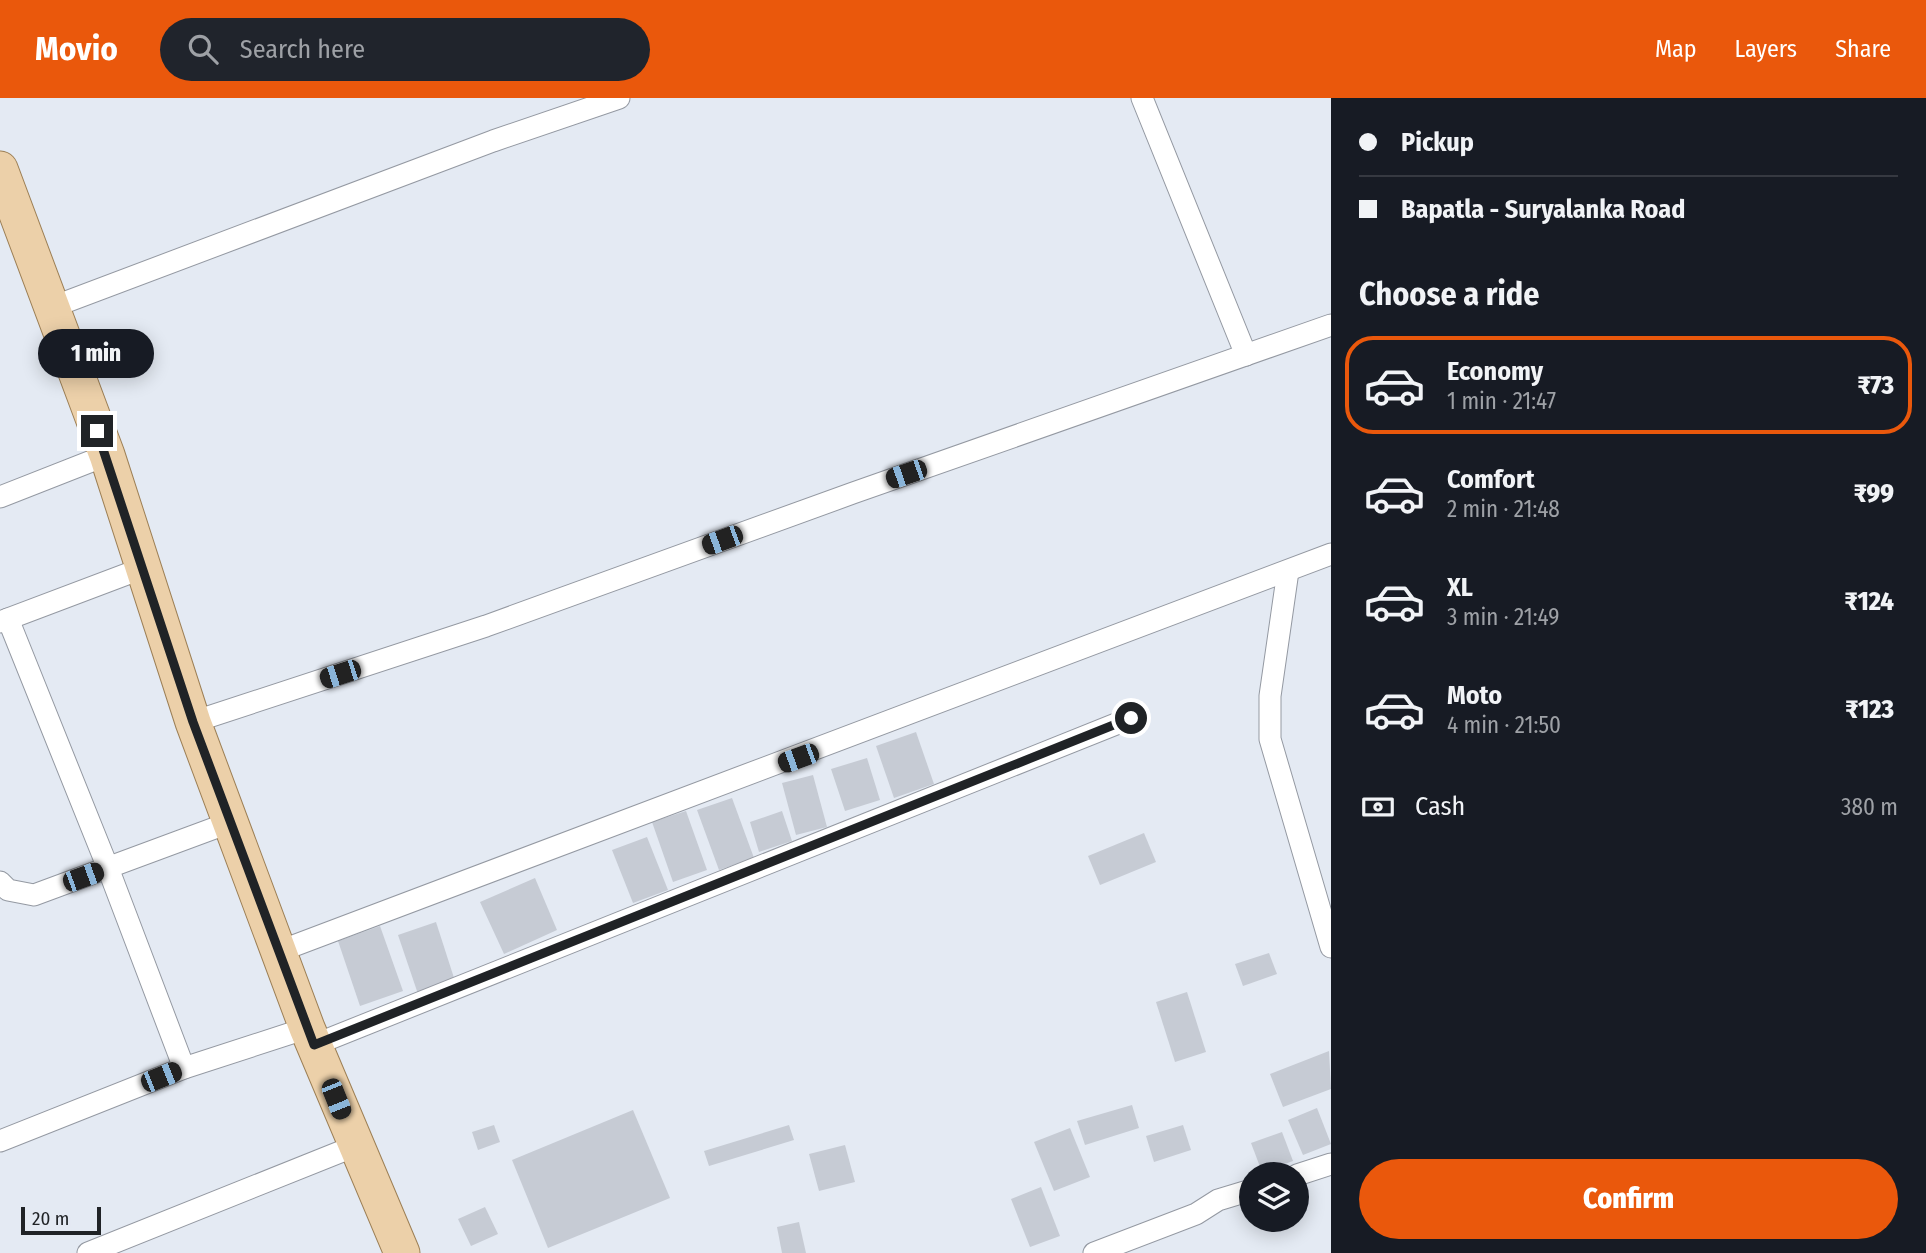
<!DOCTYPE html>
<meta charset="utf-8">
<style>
body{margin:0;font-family:"Fira Sans Condensed",sans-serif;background:#20242c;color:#f1f3f6;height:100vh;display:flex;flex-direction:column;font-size:26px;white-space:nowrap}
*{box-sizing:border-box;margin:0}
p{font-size:23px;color:#9ea1a6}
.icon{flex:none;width:38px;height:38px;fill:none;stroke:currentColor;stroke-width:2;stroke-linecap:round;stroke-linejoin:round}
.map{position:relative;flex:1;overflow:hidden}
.panel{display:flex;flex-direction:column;background:#171b24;width:595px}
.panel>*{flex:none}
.guide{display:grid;align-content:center;height:154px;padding:0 28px;background:#171b24}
.tools{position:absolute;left:1239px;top:1064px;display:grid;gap:14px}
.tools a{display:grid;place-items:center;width:70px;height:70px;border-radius:50%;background:#171b24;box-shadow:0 4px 18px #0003;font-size:35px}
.scale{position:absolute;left:21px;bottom:18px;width:80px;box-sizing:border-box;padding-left:7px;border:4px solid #202326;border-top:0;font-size:19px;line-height:24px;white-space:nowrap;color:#202326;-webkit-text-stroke:5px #e4eaf3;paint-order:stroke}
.end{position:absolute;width:32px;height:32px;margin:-16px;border:9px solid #202326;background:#fff;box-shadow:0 0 0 4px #fff}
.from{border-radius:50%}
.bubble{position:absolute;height:49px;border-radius:24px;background:#171b24;box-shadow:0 4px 18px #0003;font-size:23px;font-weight:800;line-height:49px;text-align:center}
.car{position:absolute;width:21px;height:42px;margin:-21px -10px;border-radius:9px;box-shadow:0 0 5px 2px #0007;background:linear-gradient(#222 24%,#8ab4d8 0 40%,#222 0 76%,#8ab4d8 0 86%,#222 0)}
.guide b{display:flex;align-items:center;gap:24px;height:66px;font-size:26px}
.guide b+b{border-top:2px solid #363941}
.guide i{width:18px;height:18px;background:#f1f3f6}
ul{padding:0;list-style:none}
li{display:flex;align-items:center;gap:21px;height:98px;margin:0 14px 10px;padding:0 14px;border:4px solid transparent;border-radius:28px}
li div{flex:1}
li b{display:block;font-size:26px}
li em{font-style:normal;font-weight:800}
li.on{border-color:#ea580c}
li>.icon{width:63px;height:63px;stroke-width:1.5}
h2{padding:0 28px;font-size:32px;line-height:84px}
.pay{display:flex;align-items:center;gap:18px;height:77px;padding:0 28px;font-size:26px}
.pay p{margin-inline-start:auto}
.cta{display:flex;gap:14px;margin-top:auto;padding:14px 28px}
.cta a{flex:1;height:80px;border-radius:42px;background:#ea580c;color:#fff;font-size:28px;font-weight:800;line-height:80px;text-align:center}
header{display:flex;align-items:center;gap:42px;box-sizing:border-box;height:98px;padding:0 35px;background:#ea580c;color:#fff}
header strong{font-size:33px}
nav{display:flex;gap:38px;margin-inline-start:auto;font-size:24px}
.search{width:490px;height:63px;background:#20242c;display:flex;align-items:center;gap:18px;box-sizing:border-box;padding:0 24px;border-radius:38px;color:#9ea1a6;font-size:26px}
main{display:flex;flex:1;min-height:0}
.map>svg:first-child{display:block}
</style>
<header>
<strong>Movio</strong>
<div class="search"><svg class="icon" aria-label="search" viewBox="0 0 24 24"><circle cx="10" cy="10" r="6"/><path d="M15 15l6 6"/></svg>Search here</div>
<nav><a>Map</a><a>Layers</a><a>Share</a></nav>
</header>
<main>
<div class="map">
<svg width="1331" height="1155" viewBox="0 0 1331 1155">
<rect width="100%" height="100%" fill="#e4eaf3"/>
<g fill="#c6cbd4">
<path d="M916 634 934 686 894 700 876 648Z"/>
<path d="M867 660 880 702 845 713 831 671Z"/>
<path d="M813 677 827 729 796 737 782 685Z"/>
<path d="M732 700 754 760 719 772 697 712Z"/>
<path d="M686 713 707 772 673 784 652 724Z"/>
<path d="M782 713 792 743 759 754 750 724Z"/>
<path d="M1144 735 1156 764 1100 787 1088 758Z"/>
<path d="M647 739 668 792 633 805 612 752Z"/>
<path d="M535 780 557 832 504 856 480 804Z"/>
<path d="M436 824 455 883 418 896 398 837Z"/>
<path d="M380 828 403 893 360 908 338 843Z"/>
<path d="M1269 855 1277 876 1243 888 1235 866Z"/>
<path d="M1187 894 1206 954 1175 964 1156 904Z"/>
<path d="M1329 953 1331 991 1283 1009 1270 976Z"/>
<path d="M1132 1007 1139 1030 1085 1047 1077 1023Z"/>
<path d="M1317 1010 1331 1046 1303 1057 1288 1022Z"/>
<path d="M633 1012 670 1100 548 1150 512 1062Z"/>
<path d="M494 1027 500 1044 478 1052 472 1034Z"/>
<path d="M789 1027 794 1042 709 1068 704 1053Z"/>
<path d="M1183 1027 1191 1052 1154 1064 1146 1038Z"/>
<path d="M1070 1030 1090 1079 1054 1093 1034 1044Z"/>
<path d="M1282 1034 1293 1063 1262 1074 1251 1045Z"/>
<path d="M845 1047 855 1084 819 1093 809 1056Z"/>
<path d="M1041 1089 1060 1138 1030 1149 1011 1101Z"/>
<path d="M485 1109 498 1136 471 1148 458 1121Z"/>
<path d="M799 1124 806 1155H782L777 1129Z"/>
</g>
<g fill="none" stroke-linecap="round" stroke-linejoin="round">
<g stroke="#9499a2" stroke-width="23">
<g id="street">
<path d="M1142 0 1246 257"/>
<path d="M50 210 493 43 619 0"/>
<path d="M0 399 107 357"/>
<path d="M1288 473 1270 598V641L1331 849"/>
<path d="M8 521 108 770 184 970"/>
<path d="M0 524 143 470"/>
<path d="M193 624 486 528 853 395 1331 227"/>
<path d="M0 784 8 792 34 797 231 724"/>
<path d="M280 853 1331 456"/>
<path d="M314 947 1131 620"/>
<path d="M0 1043 184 970 307 930"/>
<path d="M1297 1077 1331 1066"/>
<path d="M88 1155 355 1048"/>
<path d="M1094 1155 1196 1116 1218 1102 1251 1092"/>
</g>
</g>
<g stroke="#9c7f55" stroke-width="37">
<path id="primary" d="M0 71 107 357 193 624 307 930 402 1155"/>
</g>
<use href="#street" stroke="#fff" stroke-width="21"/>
<use href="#primary" stroke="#ecd0a9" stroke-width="35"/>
</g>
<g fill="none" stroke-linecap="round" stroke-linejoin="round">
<path stroke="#202326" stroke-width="9" d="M97 333 193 624 314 947 1131 620"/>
</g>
</svg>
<div class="tools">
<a><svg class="icon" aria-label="layers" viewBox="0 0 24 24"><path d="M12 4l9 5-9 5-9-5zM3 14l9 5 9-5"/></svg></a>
</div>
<div class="scale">20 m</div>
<i class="end from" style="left:1131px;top:620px"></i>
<i class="end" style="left:97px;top:333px"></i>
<div class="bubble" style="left:38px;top:231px;width:116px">1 min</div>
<i class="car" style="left:906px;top:376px;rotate:251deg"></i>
<i class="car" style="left:722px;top:442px;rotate:250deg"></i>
<i class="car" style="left:340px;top:576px;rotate:252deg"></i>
<i class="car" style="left:798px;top:660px;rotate:250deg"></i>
<i class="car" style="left:83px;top:779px;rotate:70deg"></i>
<i class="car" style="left:161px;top:979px;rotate:68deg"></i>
<i class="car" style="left:336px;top:1001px;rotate:158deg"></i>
</div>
<section class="panel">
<div class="guide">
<b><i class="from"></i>Pickup</b>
<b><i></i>Bapatla - Suryalanka Road</b>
</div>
<h2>Choose a ride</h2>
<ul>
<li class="on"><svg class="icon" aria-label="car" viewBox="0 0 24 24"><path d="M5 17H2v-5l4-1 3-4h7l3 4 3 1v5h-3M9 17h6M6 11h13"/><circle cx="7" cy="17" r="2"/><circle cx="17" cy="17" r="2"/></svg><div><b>Economy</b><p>1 min · 21:47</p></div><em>₹73</em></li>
<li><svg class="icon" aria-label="car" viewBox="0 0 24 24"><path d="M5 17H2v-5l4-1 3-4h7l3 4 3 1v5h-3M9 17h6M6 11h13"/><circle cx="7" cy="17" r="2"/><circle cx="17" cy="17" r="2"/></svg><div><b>Comfort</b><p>2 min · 21:48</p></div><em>₹99</em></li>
<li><svg class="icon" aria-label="car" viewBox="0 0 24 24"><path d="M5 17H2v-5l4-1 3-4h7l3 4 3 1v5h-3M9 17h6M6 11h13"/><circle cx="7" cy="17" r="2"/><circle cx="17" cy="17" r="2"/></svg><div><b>XL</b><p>3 min · 21:49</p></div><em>₹124</em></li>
<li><svg class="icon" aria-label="car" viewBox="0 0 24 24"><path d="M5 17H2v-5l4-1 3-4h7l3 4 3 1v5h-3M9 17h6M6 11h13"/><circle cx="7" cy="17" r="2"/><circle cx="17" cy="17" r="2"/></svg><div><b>Moto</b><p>4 min · 21:50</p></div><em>₹123</em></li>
</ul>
<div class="pay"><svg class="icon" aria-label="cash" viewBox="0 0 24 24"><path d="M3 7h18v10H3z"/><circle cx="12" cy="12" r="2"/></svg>Cash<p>380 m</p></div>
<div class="cta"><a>Confirm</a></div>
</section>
</main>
